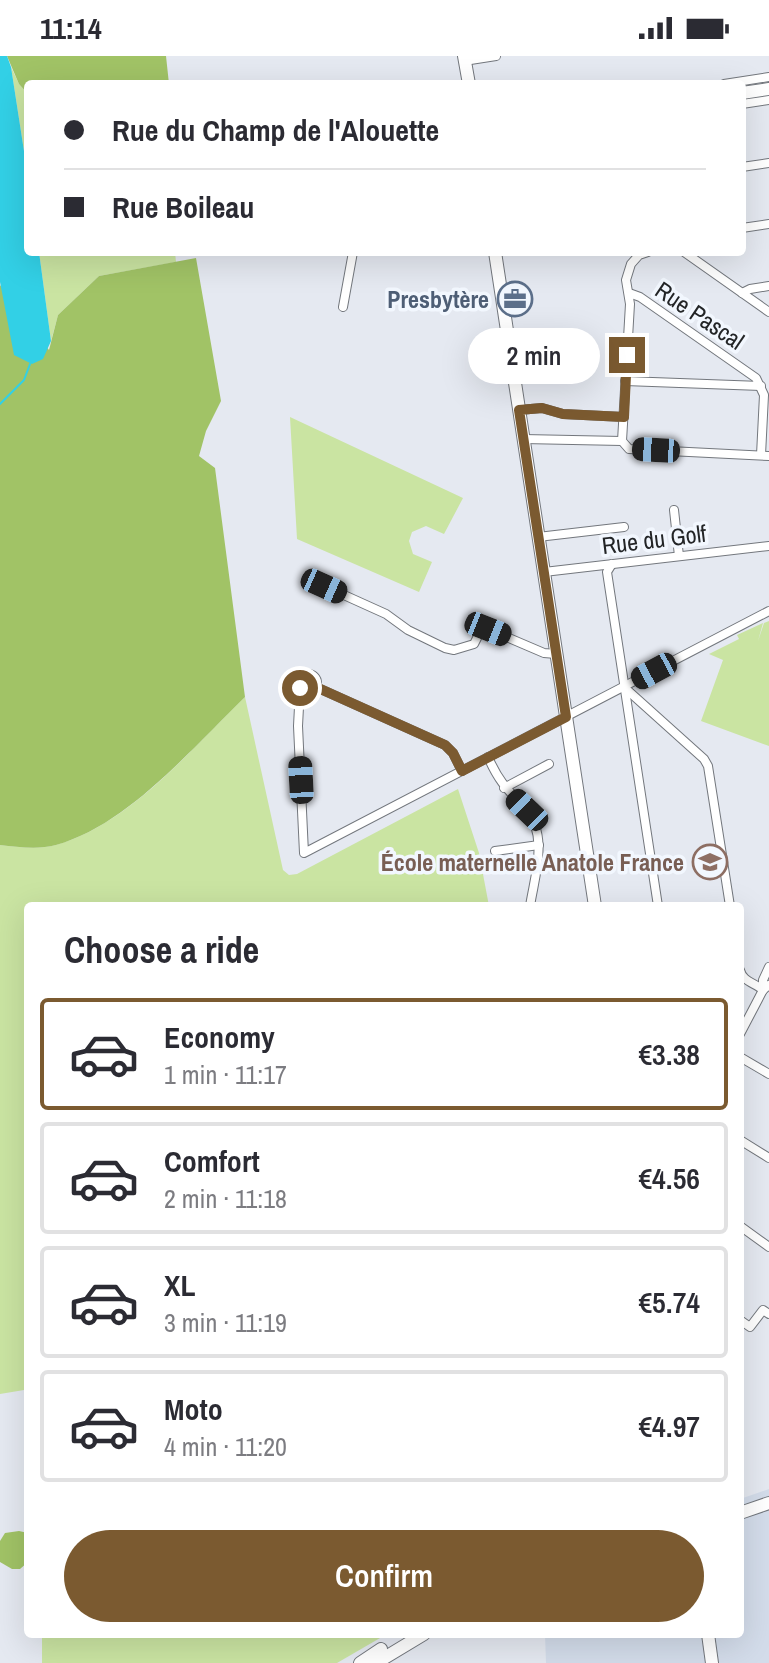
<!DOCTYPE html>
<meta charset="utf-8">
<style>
body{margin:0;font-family:"Archivo Narrow",sans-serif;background:#f2f2f3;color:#2b2b33;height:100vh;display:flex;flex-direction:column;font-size:30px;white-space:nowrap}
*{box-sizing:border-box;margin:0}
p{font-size:26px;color:#7c7c81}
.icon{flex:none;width:44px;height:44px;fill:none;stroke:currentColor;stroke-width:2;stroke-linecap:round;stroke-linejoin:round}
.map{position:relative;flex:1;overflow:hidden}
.details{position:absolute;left:24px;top:846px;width:720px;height:736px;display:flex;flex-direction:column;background:#fff;border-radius:8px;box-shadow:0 8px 32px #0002}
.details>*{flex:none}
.top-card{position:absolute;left:24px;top:24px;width:722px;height:176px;border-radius:8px;box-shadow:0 8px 32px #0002;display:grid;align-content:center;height:176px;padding:0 40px;background:#fff}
.end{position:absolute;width:36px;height:36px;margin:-18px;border:10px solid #7b5a30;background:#fff;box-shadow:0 0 0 4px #fff}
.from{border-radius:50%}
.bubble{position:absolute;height:56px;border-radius:28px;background:#fff;box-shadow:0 8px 32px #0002;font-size:26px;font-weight:600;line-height:56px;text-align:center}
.car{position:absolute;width:24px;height:48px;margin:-24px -12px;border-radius:10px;box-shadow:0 0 6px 2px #0007;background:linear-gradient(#222 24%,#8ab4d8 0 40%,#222 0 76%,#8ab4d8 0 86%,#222 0)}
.top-card b{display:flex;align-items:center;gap:28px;height:76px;font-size:30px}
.top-card b+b{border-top:2px solid #e1e1e2}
.top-card i{width:20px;height:20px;background:#2b2b33}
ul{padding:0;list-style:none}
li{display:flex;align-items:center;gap:24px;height:112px;margin:0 16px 12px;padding:0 24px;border:4px solid #e1e1e2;border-radius:8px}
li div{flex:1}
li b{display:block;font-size:30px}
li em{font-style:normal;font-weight:600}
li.selected{border-color:#7b5a30}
li>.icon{width:72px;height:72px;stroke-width:1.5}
h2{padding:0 40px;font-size:36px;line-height:96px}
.primary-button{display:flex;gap:16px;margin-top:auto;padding:16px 40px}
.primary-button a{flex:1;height:92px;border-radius:48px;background:#7b5a30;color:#fff;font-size:32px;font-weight:600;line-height:92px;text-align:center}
.status{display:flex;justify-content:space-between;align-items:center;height:56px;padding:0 40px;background:#fff;direction:ltr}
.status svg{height:22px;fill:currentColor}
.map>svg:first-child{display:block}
</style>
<div class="status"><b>11:14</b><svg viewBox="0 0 49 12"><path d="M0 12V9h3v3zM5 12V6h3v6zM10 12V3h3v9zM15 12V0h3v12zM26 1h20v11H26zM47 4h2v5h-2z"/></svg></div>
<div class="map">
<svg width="769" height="1607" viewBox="0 0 769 1607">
<rect width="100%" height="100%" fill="#e5e9f1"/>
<path fill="#d3dcea" d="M769 1433V1607H546L545 1578H740V1443Z"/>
<g fill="#cae4a2">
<path d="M11 11 19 28 28 38V121Z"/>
<path d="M39 196H175L176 206 99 220 58 259 51 285Z"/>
<path d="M290 361 463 442 444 478 426 470 412 476 409 485 413 498 432 506 419 536 297 483Z"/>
<path d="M769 565V690L701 665 723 604 709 598 739 583 737 579 763 567 758 585 764 567Z"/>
<path d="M245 641 283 814 289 819 297 818 458 733 479 797 489 850H28V1337L24 1334 0 1338V789C18 791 38 794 56 789 130 768 191 693 245 641Z"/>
<path d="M42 1578H387L337 1607H42Z"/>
</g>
<g fill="#a1c366">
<path d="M7 0H166L169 28H28V38L19 28Z"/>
<path d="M196 202 221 345 206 375 199 400 215 412 245 641C192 692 128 769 56 789 38 794 18 791 0 789V229L49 294 58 259 99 220Z"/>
<path d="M19 1475 28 1477V1506L20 1513H12L0 1506V1485L5 1477Z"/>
</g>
<path fill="#32d0e6" d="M0 0H7L11 11 28 121V196H39L51 285 43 303 32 308 14 299 0 226Z"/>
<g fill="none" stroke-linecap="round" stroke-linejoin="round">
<path stroke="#32d0e6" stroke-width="2" d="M0 348 24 324 30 308"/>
<g stroke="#73777d" stroke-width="10">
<g id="street">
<path d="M464 5 496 0"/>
<path d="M724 28 769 21"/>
<path d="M742 48 769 44"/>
<path d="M742 111 769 107"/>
<path d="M742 172 769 168"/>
<path d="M648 196 639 199 631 208 626 224 630 248 622 385 629 393 769 400"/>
<path d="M684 196 769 256"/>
<path d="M629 237 640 241 756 322 764 339 761 399"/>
<path d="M742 237 750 233 769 230"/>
<path d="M343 251 353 196"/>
<path d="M625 325 761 330"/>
<path d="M519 354 542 352 563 358 624 361"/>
<path d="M523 383 622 385"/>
<path d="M674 454 679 500"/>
<path d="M538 481 624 471"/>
<path d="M612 508 607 516 658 850"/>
<path d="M544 516 769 490"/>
<path d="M324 530 386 558 408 574 445 592 454 594 474 588 480 576 488 573 544 597 556 598"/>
<circle cx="308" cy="627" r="9"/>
<path d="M316 631 445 689 453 697 462 715"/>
<path d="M300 632 298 670 304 797 769 555"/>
<path d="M625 632 704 703 708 710 730 850"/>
<path d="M488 701C499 726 507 733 525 752 549 780 535 818 530 850"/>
<path d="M504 732 549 708"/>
<path d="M495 795 539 789"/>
<path d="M740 914C742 925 755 927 763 934"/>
<path d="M763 934V924L769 911"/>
<path d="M740 978 763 934 769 929"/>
<path d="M740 1001 769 1018"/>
<path d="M740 1084 769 1102"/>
<path d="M740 1170 769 1191"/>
<path d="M740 1264 750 1271 763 1254 769 1258"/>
</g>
</g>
<g stroke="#73777d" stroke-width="14">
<g id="secondary">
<path d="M464 0 469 28"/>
<path d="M742 37 769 33"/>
<path d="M495 196 595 850"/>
<path d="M708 1578 712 1607"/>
</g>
</g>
<g stroke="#73777d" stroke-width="14">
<g id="primary">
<path d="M740 1457 769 1447"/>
<path d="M360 1607 381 1593"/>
<path d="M376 1607 424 1578"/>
</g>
</g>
<use href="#street" stroke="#fff" stroke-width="8"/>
<use href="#secondary" stroke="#fff" stroke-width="12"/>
<use href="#primary" stroke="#fff" stroke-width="12"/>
</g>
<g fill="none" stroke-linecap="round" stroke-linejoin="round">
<path stroke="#7b5a30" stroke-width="10" d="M300 632 309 636 316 631 445 689 453 697 462 715 566 661 519 354 542 352 563 358 624 361 627 299"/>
</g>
<defs>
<g id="office-ring" transform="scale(1.8)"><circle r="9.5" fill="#f2f7fe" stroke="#5c6f8a" stroke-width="1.5"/><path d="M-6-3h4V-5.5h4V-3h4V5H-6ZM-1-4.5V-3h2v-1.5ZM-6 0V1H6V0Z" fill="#5c6f8a"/></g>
<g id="school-ring" transform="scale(1.8)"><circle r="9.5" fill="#f2f7fe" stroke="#8d6e63" stroke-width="1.5"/><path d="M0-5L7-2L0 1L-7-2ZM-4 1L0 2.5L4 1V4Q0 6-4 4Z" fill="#8d6e63"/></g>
</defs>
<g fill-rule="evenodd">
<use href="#office-ring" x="515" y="243"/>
<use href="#school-ring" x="710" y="806"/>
</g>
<g text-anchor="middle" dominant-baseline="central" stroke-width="7" stroke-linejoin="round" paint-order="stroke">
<g font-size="24" font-weight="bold" fill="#4e5e75" stroke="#f2f7fe" text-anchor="end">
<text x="489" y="243">Presbytère</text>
</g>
<g font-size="24" fill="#232527" stroke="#f2f7fe">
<text transform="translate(700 259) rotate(34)">Rue Pascal</text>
<text transform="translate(654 483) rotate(-7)">Rue du Golf</text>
</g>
<g font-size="24" font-weight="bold" fill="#785e54" stroke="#f2f7fe" text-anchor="end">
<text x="684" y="806">École maternelle Anatole France</text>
</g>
</g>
</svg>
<i class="end from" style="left:300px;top:632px"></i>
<i class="end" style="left:627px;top:299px"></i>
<div class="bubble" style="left:468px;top:272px;width:132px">2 min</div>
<i class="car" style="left:656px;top:394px;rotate:273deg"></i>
<i class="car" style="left:324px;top:530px;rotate:114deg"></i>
<i class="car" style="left:488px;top:573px;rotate:112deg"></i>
<i class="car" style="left:654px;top:615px;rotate:242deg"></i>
<i class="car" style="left:301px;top:724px;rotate:357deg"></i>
<i class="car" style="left:527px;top:754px;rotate:314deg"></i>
<div class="top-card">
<b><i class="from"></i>Rue du Champ de l'Alouette</b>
<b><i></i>Rue Boileau</b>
</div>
<section class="details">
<h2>Choose a ride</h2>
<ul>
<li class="selected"><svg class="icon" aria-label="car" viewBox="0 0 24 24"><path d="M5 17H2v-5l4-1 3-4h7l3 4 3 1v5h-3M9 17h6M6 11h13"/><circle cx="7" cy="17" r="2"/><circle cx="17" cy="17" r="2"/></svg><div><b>Economy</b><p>1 min · 11:17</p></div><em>€3.38</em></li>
<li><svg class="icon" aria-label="car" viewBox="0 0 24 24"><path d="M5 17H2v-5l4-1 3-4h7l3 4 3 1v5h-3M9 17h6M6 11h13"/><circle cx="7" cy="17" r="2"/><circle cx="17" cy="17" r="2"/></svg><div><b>Comfort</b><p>2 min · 11:18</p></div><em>€4.56</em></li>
<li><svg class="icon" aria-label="car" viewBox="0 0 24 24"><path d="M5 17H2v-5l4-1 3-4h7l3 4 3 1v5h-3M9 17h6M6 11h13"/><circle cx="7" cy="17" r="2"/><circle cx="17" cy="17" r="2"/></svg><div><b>XL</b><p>3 min · 11:19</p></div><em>€5.74</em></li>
<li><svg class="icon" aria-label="car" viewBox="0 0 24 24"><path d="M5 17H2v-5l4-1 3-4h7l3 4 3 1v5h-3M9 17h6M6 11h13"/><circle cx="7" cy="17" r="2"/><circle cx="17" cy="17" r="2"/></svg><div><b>Moto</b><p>4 min · 11:20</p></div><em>€4.97</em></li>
</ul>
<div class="primary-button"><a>Confirm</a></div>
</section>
</div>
